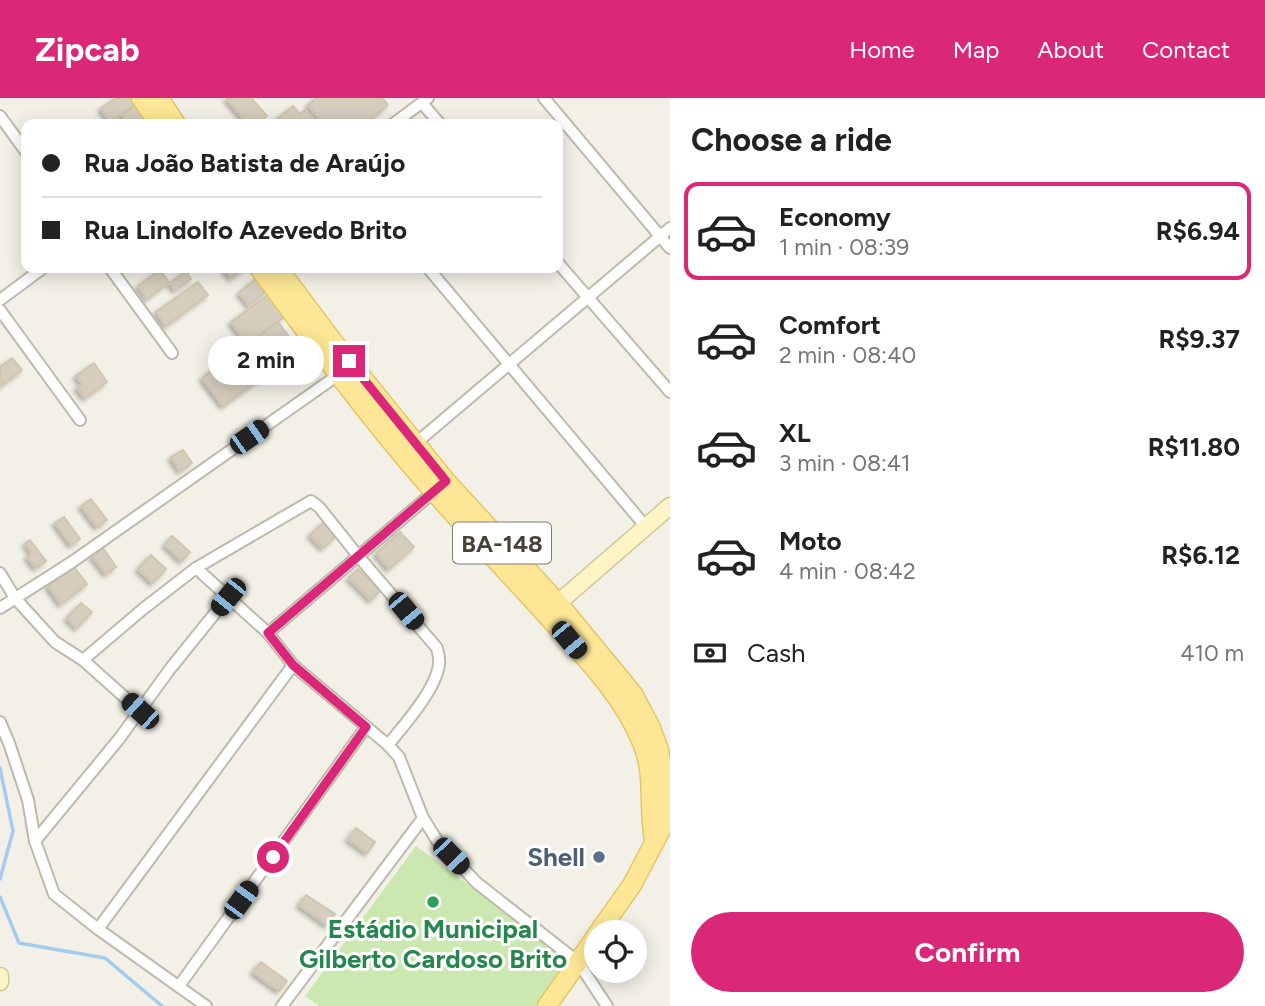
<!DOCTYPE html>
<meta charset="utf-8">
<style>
body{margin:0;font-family:Figtree,sans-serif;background:#f2f2f2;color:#222;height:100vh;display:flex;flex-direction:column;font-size:26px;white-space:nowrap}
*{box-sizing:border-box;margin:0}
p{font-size:23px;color:#767676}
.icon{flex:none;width:38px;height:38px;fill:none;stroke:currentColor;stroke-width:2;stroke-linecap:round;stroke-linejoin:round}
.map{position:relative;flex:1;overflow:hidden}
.sheet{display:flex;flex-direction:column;background:#fff;width:595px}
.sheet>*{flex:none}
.banner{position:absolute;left:21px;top:21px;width:542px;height:154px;border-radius:14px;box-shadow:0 4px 18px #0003;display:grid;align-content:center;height:154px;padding:0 21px;background:#fff}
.fabs{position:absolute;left:584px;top:822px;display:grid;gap:14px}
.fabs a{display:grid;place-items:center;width:63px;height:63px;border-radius:50%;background:#fff;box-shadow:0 4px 18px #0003;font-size:35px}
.end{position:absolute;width:32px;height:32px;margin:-16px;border:9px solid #db2777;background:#fff;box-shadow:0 0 0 4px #fff}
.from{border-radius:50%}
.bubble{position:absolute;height:49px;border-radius:24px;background:#fff;box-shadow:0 4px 18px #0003;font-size:23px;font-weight:700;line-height:49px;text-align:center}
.car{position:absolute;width:21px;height:42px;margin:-21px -10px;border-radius:9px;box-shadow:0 0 5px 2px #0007;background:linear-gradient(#222 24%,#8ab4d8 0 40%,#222 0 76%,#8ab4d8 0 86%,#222 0)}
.banner b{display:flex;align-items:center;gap:24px;height:66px;font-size:26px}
.banner b+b{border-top:2px solid #e0e0e0}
.banner i{width:18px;height:18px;background:#222}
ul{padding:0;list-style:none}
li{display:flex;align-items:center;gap:21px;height:98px;margin:0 14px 10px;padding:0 7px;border:4px solid transparent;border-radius:14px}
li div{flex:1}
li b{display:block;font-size:26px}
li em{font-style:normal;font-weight:700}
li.current{border-color:#db2777}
li>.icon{width:63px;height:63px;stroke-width:1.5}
h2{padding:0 21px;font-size:32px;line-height:84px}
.pay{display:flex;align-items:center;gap:18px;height:77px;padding:0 21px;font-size:26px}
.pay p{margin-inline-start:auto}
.button{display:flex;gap:14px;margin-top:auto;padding:14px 21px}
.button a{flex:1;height:80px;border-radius:42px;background:#db2777;color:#fff;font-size:28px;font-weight:700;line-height:80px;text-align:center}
header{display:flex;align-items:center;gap:42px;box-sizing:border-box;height:98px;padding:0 35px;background:#db2777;color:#fff}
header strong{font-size:33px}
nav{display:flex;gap:38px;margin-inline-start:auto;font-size:24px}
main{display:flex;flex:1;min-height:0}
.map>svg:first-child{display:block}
</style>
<header>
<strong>Zipcab</strong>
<nav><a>Home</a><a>Map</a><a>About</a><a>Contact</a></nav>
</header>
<main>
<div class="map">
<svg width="670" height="908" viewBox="0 0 670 908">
<defs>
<filter id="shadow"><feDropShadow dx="-3" dy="3" stdDeviation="2" flood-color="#0004"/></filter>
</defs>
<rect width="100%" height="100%" fill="#f3f1e7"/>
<path fill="#cbe8b0" d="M416 748 570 861 535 908H319L305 898Z"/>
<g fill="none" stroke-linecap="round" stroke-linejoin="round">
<g stroke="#a4cbf0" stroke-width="3.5">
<path d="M0 670 13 733 0 781"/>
<path d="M0 799 19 845 105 860 162 908"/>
</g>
</g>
<g fill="#d5cdbd" stroke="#d0c6b0" stroke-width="2" filter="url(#shadow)">
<path d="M116 0H135L138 5 109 23 101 10Z"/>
<path d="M226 0H251L267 18 257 26H248Z"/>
<path d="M316 0H382L388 7 365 26H324L308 7Z"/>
<path d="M139 5 148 18 136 26H128L122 17Z"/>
<path d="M293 8 300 16 305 12 317 26H271Z"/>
<path d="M224 170H245L231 180Z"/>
<path d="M160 172 169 184 147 201 138 188Z"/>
<path d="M186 173 191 181 175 192 170 185Z"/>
<path d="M257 180 267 192 249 207 239 195Z"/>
<path d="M198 184 208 197 166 228 156 214Z"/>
<path d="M268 197 284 219 247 246 231 224Z"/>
<path d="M278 224 290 240 283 245 293 257 223 308 202 280Z"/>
<path d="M12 260 22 272 1 288 0 286 3 283 0 281V269Z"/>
<path d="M94 265 107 284 85 300 77 290 82 286 76 278Z"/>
<path d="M183 352 192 365 180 373 171 359Z"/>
<path d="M91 401 107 422 97 429 81 408Z"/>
<path d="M64 419 80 441 71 447 55 425Z"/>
<path d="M324 424 337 437 323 450 310 437Z"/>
<path d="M400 434 414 449 389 471 376 455Z"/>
<path d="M172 438 190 454 182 463 165 447Z"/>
<path d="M30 442 46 463 36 470 27 459 32 455 25 446Z"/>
<path d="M103 450 116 469 106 476 92 458Z"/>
<path d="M151 457 166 471 153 485 138 471Z"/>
<path d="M74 469 87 486 61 506 48 488Z"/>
<path d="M358 471 380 493 371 502 349 480Z"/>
<path d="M81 505 92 514 77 530 67 520Z"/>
<path d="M356 730 375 744 367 755 348 741Z"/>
<path d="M306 797 335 816 327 827 299 807Z"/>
<path d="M261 864 287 883 279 893 253 874Z"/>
</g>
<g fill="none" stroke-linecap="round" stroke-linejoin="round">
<g stroke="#bfb9aa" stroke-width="14">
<g id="street">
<path d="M544 0 670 150"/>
<path d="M422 5 440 26"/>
<path d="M0 18 26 54"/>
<path d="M393 26 428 0"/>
<path d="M558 165 670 294"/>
<path d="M110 170 172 255"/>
<path d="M428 170 646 429"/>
<path d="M0 202 43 170"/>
<path d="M0 212 80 322"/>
<path d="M416 345 670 130"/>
<path d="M196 470 268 535 293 567 388 647 399 659 423 720 438 744 477 785 578 864 607 908"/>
<path d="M0 475 15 500 55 544 83 562 140 613"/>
<path d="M0 510 72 464 338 277"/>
<path d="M268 535 436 392"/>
<path d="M83 562 143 511 196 470 311 403 319 409 359 459 437 550C438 555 440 561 439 566 436 592 404 627 388 647"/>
<path d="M0 624 9 645 28 702 35 743 54 796 98 831 206 908"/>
<path d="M35 743 119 641 170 571 228 499"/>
<path d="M98 831 293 567"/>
<path d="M179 888 366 629"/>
<path d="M282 908 423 720"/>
</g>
</g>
<g stroke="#d3c798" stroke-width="19">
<g id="secondary">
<path d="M550 512 670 408"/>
<path d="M0 878V884"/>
</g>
</g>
<g stroke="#e3c666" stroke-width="21">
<g id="primary">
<path d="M141 0 159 26"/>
<path d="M159 0 176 26"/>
<path d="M259 170C315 246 372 324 435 395 472 437 511 478 549 520 584 558 624 598 643 647 655 677 648 711 654 741"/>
<path d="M278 170 332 242 446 383 558 505 633 596 651 630 659 652 668 705 666 722 632 787 598 835"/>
<path d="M547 908 597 837"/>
</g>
</g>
<use href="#street" stroke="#fff" stroke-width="10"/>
<use href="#secondary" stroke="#fef5c7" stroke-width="16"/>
<use href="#primary" stroke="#fde796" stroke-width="18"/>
</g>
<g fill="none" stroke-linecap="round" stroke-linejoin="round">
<path stroke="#db2777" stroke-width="9" d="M273 759 366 629 293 567 268 535 446 383 349 263"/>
</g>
<circle fill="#5c6f8a" stroke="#fff" stroke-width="2.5" cx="599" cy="759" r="7"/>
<circle fill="#2e9e5b" stroke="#fff" stroke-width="2.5" cx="433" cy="804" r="7"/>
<g text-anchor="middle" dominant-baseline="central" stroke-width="6" stroke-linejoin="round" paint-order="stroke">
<rect fill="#fff" stroke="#7e7a72" stroke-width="2" x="453" y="424.5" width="98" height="41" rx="5"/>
<g font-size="24" font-weight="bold" fill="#474136">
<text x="502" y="445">BA-148</text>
</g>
<g font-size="26" font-weight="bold" fill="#4e5e75" stroke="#fff" text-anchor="end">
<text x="585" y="759">Shell</text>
</g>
<g font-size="26" font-weight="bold" fill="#27864d" stroke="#fff">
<text x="433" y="831">Estádio Municipal<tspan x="433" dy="30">Gilberto Cardoso Brito</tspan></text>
</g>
</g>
</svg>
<div class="fabs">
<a><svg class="icon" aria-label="locate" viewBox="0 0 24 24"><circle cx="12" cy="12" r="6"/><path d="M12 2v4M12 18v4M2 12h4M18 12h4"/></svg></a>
</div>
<i class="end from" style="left:273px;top:759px"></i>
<i class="end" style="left:349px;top:263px"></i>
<div class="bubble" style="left:208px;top:238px;width:116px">2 min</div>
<i class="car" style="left:249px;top:339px;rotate:55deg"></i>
<i class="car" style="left:228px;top:499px;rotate:219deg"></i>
<i class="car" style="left:406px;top:513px;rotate:140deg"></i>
<i class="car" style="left:569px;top:542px;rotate:140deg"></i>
<i class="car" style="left:140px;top:613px;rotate:312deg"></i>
<i class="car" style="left:451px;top:758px;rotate:136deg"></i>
<i class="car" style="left:241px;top:802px;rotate:36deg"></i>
<div class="banner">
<b><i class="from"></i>Rua João Batista de Araújo</b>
<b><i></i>Rua Lindolfo Azevedo Brito</b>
</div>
</div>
<section class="sheet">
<h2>Choose a ride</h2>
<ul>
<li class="current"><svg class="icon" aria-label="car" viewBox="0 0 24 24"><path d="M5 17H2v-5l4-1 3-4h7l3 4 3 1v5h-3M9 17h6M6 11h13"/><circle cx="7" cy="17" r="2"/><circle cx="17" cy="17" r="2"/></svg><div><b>Economy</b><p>1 min · 08:39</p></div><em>R$6.94</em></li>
<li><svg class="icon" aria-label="car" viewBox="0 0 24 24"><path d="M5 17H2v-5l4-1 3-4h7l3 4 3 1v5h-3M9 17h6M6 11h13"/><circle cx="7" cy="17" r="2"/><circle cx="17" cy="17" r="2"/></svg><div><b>Comfort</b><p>2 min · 08:40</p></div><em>R$9.37</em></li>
<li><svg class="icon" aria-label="car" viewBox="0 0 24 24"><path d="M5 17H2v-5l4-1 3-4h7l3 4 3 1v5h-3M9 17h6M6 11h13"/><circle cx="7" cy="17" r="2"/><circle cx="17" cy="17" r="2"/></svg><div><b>XL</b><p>3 min · 08:41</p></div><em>R$11.80</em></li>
<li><svg class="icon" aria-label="car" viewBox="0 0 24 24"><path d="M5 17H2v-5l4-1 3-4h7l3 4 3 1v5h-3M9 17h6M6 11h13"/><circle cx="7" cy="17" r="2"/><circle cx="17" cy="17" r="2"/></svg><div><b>Moto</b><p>4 min · 08:42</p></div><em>R$6.12</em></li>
</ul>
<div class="pay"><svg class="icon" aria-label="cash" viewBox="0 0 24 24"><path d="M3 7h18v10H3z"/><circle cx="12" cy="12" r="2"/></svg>Cash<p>410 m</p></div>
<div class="button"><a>Confirm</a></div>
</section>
</main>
